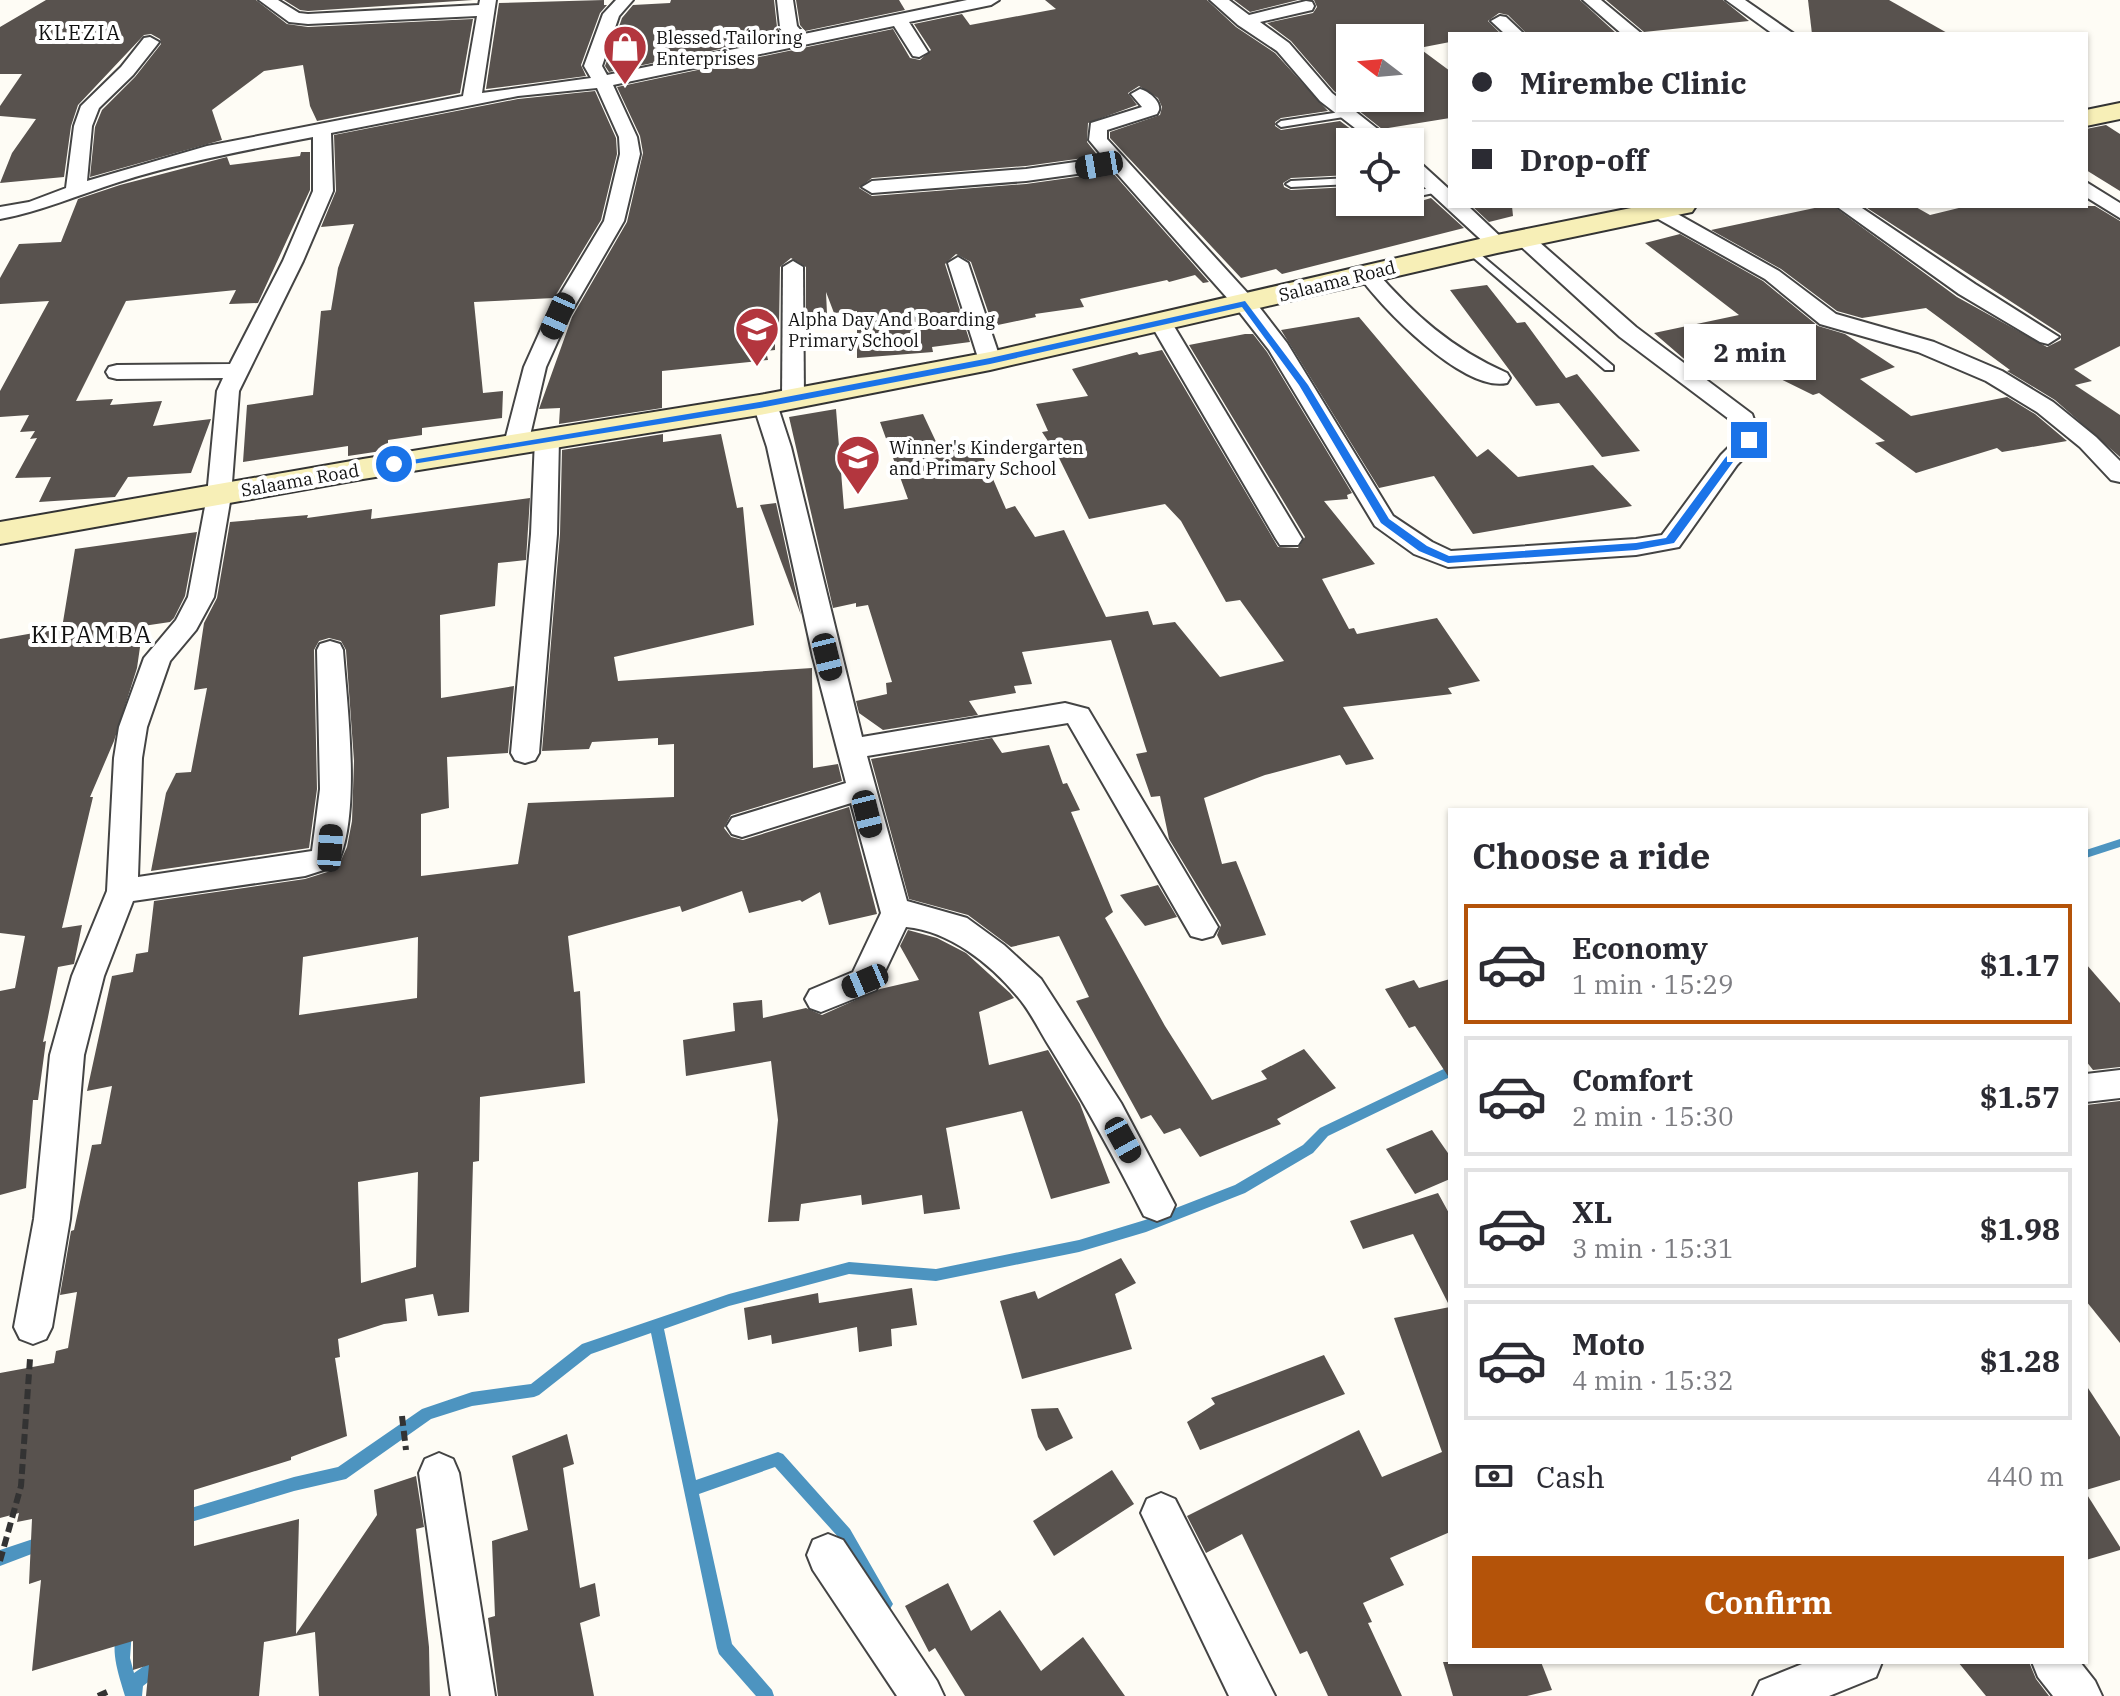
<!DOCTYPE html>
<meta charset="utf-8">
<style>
body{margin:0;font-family:"IBM Plex Serif",serif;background:#f7f7f7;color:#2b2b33;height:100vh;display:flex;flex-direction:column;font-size:30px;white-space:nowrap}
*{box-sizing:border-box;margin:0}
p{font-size:26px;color:#7c7c81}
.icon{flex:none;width:44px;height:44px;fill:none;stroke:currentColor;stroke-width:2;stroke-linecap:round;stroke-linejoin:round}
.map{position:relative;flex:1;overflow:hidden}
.panel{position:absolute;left:1448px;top:808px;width:640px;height:856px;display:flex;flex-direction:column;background:#fff;border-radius:0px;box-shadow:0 2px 6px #0004}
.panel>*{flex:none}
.hud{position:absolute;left:1448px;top:32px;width:640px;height:176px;border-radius:0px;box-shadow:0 2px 6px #0004;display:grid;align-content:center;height:176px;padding:0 24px;background:#fff}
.needle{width:52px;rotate:286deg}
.buttons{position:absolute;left:1336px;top:24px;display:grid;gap:16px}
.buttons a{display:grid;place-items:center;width:88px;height:88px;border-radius:0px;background:#fff;box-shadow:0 2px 6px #0004;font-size:40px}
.end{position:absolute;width:36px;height:36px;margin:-18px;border:10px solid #1a73e8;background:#fff;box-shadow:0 0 0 4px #fff}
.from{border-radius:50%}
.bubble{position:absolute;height:56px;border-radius:0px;background:#fff;box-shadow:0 2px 6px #0004;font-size:26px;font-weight:700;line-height:56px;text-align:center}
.car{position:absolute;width:24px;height:48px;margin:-24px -12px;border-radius:10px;box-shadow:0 0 6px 2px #0007;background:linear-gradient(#222 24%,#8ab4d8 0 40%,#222 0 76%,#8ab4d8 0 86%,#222 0)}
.hud b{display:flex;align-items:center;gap:28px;height:76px;font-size:30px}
.hud b+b{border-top:2px solid #e1e1e2}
.hud i{width:20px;height:20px;background:#2b2b33}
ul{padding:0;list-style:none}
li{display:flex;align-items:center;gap:24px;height:120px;margin:0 16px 12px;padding:0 8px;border:4px solid #e1e1e2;border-radius:0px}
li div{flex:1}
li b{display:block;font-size:30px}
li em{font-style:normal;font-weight:700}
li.selected{border-color:#b45309}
li>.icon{width:72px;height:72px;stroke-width:1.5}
h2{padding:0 24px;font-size:36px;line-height:96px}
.pay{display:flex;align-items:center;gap:20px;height:88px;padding:0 24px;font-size:30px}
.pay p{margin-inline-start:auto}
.cta{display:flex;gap:16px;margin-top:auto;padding:16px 24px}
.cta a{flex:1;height:92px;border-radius:0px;background:#b45309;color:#fff;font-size:32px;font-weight:700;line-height:92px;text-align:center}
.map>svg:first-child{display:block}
</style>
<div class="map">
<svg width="2120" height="1696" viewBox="0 0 2120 1696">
<rect width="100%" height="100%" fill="#fefcf5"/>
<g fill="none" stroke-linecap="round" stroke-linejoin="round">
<g fill="#4d94c0" fill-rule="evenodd">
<path d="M2120 839V847L2086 858V850Z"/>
<path d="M1450 1066V1077L1328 1136 1313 1153 1245 1193 1146 1232 1079 1252 936 1281 849 1274 729 1306 664 1329 696 1480 778 1452 783 1454 850 1529 893 1604 890 1609 885 1612 880 1609 840 1539 775 1467 699 1494 732 1644 772 1690 774 1696H756L719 1654 717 1648 651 1333 591 1354 539 1395 534 1397 472 1406 431 1419 346 1479 294 1491 181 1525 176 1523 174 1518 176 1513 181 1511 294 1477 338 1467 422 1409 472 1392 531 1384 582 1344 729 1294 849 1262 936 1269 1079 1240 1145 1220 1235 1185 1303 1145 1320 1128Z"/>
<path d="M45 1535 50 1537 52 1542 50 1547 0 1566V1550Z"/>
<path d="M124 1622 129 1625 132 1630 130 1658 134 1673 154 1659 160 1661 162 1667 160 1673 143 1686 142 1696H125C118 1672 109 1649 119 1625Z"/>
</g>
</g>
<g fill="#58524e" fill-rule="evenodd">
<path d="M46 0H256L287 24 308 27 473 19 460 93 317 121 310 106 303 65 264 71 212 110 222 140 90 177 95 127 102 110 135 77 161 44 160 39 151 34 144 35 78 105 71 126 64 177 0 183 12 153 36 119 0 116V106L22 74H0V27Z"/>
<path d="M284 0H473L308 11 300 10Z"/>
<path d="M604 0V5H607L600 13 581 65 586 76 486 89 499 3Z"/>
<path d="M671 0H774L777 27 783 36 609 72 605 66 622 18 633 5 670 3Z"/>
<path d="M796 0H899L905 10 805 31 800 25Z"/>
<path d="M1045 0H1207L1236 27 1275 53 1328 111 1281 118 1275 122V126L1281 130 1340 121 1356 133 1350 134V175L1291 178 1283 183 1284 187 1291 190 1350 187V202H1357L1371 216 1431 198 1464 228 1282 274 1276 269 1241 278 1110 138V132L1160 115 1162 107 1158 98 1139 86 1128 93 1137 105 1088 123 1087 142 1098 156 1026 166 872 178 859 188 872 196 1026 184 1112 172 1209 282 1203 283 1195 275 1169 282 1167 280 1080 299 1084 307 1035 314 1036 317 993 326 971 262 956 254 945 264 970 342 932 347 933 352 857 358V311L834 313 826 292 827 314 806 316V267L791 258 780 267 779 327 775 328V350L766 351 768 360 662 371V408L559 424 560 408 539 409 572 317 627 222 643 153 640 136 617 87 893 29 910 58 920 60 931 50 914 24 962 14 970 25 1056 9Z"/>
<path d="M1234 0H1298L1250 12Z"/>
<path d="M1314 0H1580L1617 34H1527L1508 15 1499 13 1488 21 1501 34H1450V42L1419 48 1450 71V118L1382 129 1334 91 1291 41 1267 23 1313 13 1317 7ZM1350 38H1410V98H1350Z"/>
<path d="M1606 0H1723L1749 21 1644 32Z"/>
<path d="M1808 0H1889L1949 34H1812Z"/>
<path d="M595 91 616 138 617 154 601 220 554 298 474 302 483 393 503 391 502 418 422 428V435L388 440V450L348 456V446L243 462 247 405 313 395 321 311 331 310 338 268 354 224 321 227 336 191 334 135 518 99Z"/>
<path d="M2106 125 2120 134V191L2086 170V129Z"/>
<path d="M301 152H310V190L258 303 229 304 236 290 126 301 76 401 113 399 110 405 162 401 153 426 211 419 191 473 128 477 115 497 39 502 51 477 15 478 37 438 30 439 35 431 20 432 29 415 0 417V391L49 301 0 304V278L19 244 61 242 78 199 120 185 227 157 230 165 300 156Z"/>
<path d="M1472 206H1512L1513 216 1489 222Z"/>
<path d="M1824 206H1833L1957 297 2047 347 2061 340V334L1864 206H1914L1930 215 1967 206H2095L2120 221V346L2074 369 2092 381 2075 385 2120 415V457L2055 400 2007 371 2010 370 1926 308 1862 318 1837 311 1781 269 1711 230Z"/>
<path d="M1680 234 1763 281 1818 326 1845 334 1895 367 1860 379 1911 416 2007 397 2035 414 2067 441 2002 452 1997 448 1916 473 1875 443 1885 441 1819 393 1813 395 1764 371 1732 379 1727 375 1717 377 1699 362 1690 364 1654 333 1739 315 1645 243Z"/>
<path d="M1487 285 1517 323 1525 322 1566 378 1577 374 1640 451 1602 457 1559 403 1536 406 1450 290Z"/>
<path d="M1359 317 1477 457 1488 449 1518 477 1593 465 1632 506 1473 534 1434 476 1379 488 1281 330Z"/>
<path d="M1245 334H1253L1267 352 1352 493 1347 495 1348 499 1324 501 1375 564 1322 579 1349 629 1354 628 1357 634 1437 618 1480 681 1448 688 1452 694 1343 707 1374 759 1346 765 1340 755 1265 775 1204 798 1222 864 1236 861 1266 935 1222 945 1217 935 1221 925 1169 839 1160 796 1151 797 1136 754 1147 752 1111 640 1022 652 1032 684 1014 686 1016 693 969 701 978 715 883 730 859 713 856 701 887 694 886 683 892 682 868 605 856 607V603L833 608 789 417 836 409 844 509 908 499 880 422 923 414 938 446 976 440 1006 509 1015 506 1035 537 1064 530 1106 617 1148 611 1153 625 1175 622 1220 677 1284 661 1240 600 1226 602 1181 521 1165 504 1089 519 1059 458 1042 432 1048 431 1036 404 1088 396 1072 369 1137 352 1139 355 1162 350 1278 547 1298 548 1305 537 1189 345Z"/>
<path d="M663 434V442L721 434 737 508 743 507 754 625 614 657 618 681 812 668 813 768 838 764 842 781 731 815 724 828 731 837 743 840 849 807 877 914 829 925 820 892 802 902 800 900 749 913 742 891 682 912 680 906 568 936 574 992 580 991 585 1083 480 1097 479 1161 473 1162 469 1312 438 1316 433 1294 405 1299 407 1321 384 1324 338 1339 340 1357 335 1358 347 1436 291 1457V1460L194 1490V1546L299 1519 296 1634 377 1515 374 1490 416 1476 424 1527 416 1529 429 1647 430 1696H319L315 1632 264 1642 259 1696H146L149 1665 133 1670V1641L32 1671 41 1580 29 1584 32 1519 17 1522 19 1513 0 1518V1373L54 1363 56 1351 68 1348 77 1292 60 1295 71 1231 74 1230 92 1145 101 1144 112 1086 87 1091 112 976 133 972 136 954 148 952 154 901 305 879 337 869 347 847 352 821 354 761 346 650 341 641 329 638 319 641 314 650 317 789 309 848 151 871 166 793 176 773 191 772 207 688 194 690 204 623 217 598 230 522 308 515 307 518 372 509 371 519 530 498 526 560 498 563 495 606 440 615 441 698 514 686 508 753 447 757 449 808 421 814V876L518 864 528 803 674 797V744L658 745V738L592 742 589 749 542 751 560 534 562 450ZM418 937 417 998 299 1015 303 957ZM418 1172 416 1267 361 1283 358 1182Z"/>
<path d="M776 503 801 615 760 505Z"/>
<path d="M197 532 185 596 174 618 170 622 143 626 137 668 114 741 90 797H93L62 928 82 925 74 964 58 967 43 1042 46 1041 38 1100H33L26 1188 0 1195V991L15 988 25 936 0 933V639L62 628 75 549Z"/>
<path d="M992 738 1002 753 1049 745 1063 784 1067 783 1080 810 1071 812 1113 912 1105 918 1165 1026 1212 1100 1267 1079 1261 1071 1304 1049 1336 1088 1277 1119 1281 1124 1200 1157 1180 1128 1164 1134 1151 1115 1141 1119 1076 1001 1089 997 1059 936 1011 947 968 915 909 899 871 759Z"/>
<path d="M1158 885 1177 917 1145 926 1120 895Z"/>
<path d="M908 930 937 938 966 953 1010 993 1014 998 979 1012 989 1065 1048 1050 1080 1104 1110 1183 1051 1199 1022 1111 946 1128 960 1209 924 1214 922 1195 862 1205 861 1195 801 1204 799 1221 768 1222 778 1120 771 1061 686 1076 683 1040 735 1031 733 1003 762 1000 763 1018 806 1008 822 1015 880 989 919 980 900 946Z"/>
<path d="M2086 964 2120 1003V1067L2093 1070 2086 1061Z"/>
<path d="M1450 979V1079L1415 1026 1409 1028 1385 989 1414 980 1419 988Z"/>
<path d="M2120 1101V1343L2086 1301V1105Z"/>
<path d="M1432 1130 1450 1156V1179L1415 1194 1386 1149Z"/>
<path d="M1438 1193 1450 1215V1532L1390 1558 1404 1585 1363 1603 1372 1622 1368 1623 1402 1696H1328L1307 1651 1300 1654 1242 1534 1206 1553 1187 1516 1359 1430 1382 1477 1442 1452 1394 1318 1450 1307 1413 1234 1363 1249 1350 1221Z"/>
<path d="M1121 1258 1136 1283 1115 1294 1132 1349 1022 1379 1000 1301 1035 1291 1038 1299Z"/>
<path d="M912 1288 917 1325 891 1329 892 1346 859 1352 857 1327 772 1344 771 1335 748 1340 744 1308 818 1293 819 1303Z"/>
<path d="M1324 1355 1345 1394 1200 1450 1187 1422 1215 1404 1211 1398Z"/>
<path d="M2086 1385 2120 1437V1480L2086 1490Z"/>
<path d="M1058 1408 1073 1438 1046 1451 1038 1437 1031 1409Z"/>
<path d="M567 1434 574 1464 563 1468 580 1588 595 1583 600 1616 580 1623 594 1696H498L488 1618 495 1616 492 1541 528 1530 512 1456Z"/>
<path d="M1112 1470 1134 1504 1054 1556 1033 1521Z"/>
<path d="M2086 1493 2120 1547V1550L2086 1560Z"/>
<path d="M948 1583 971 1631 1000 1610 1041 1671 1083 1637 1125 1696H965L935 1648 929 1652 905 1606Z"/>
<path d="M1443 1662H1541L1552 1690 1527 1696H1453Z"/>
<path d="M1958 1662H2029L2036 1679 2049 1696H1986Z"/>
</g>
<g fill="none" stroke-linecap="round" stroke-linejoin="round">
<g stroke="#444" stroke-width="4">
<g id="lane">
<path d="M1347 111 1351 114 1350 116 1281 127 1277 124 1281 121Z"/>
<path d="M1350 178V184L1291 187 1286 184 1291 181Z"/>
<path d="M1440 186 1445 189 1443 191 1410 198V192Z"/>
<path d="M1468 249H1474L1613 366V370H1605L1468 253Z"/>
</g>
</g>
<g stroke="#444" stroke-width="4">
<g id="street">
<path d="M259 0H278L299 13 308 14 479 5 480 0H496L482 93 591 78 584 66 603 14 616 0H633L619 16 602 66 607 75 788 38 780 27 777 0H793L797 26 804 34 967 0H999L991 5 909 22 928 52 919 57 913 56 894 26 613 85 637 137 640 154 624 221 569 316 546 367 528 444 524 449H508L504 444 524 367 547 316 604 221 620 154 619 137 597 88 518 96 331 133 333 191 303 261 239 391 231 496 214 597 196 630 170 661 147 727 142 758 138 877 312 851 320 789 317 650 320 644 330 641 340 644 343 650C347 705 362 819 336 866L305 876 133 901 104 976 84 1055 70 1219 52 1327 46 1339 33 1344 20 1339 14 1327 34 1219 50 1055 72 976 107 891 114 758 119 727 144 658 176 620 188 597 207 496 217 391 223 378 117 379 109 377 106 372 109 367 117 365 230 364 283 261 313 191V137C248 150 182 162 119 182 78 195 42 211 0 219V207L29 202 66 188 74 126 81 106 121 67 144 38 150 37 159 42 156 46 133 75 99 108 92 126 87 181 207 146 463 96 477 16 308 24 289 22Z"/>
<path d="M1210 0H1229L1249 15 1306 1 1312 2 1314 6 1312 10 1260 22 1289 43 1332 93 1394 142H1373L1320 101 1277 51 1238 25Z"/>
<path d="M1583 0H1601L1642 34H1622Z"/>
<path d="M1726 0H1745L1794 34H1773Z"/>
<path d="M1500 16 1506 17 1524 34H1505L1491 21Z"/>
<path d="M1140 89C1148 91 1161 101 1159 110L1157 114 1107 130V139L1253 299 1287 343 1393 516 1432 542 1451 551 1636 539 1662 535 1721 455 1737 439 1733 422 1620 337 1516 242 1513 238 1516 234H1530L1636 327 1752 414 1761 440 1737 465 1679 547 1636 555 1448 567 1414 554 1375 526 1269 350 1237 309 1113 169 1026 181 872 193 862 187 872 181 1026 169 1104 158 1089 140 1091 123 1142 107 1131 94Z"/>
<path d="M1410 158 1417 160 1450 190V206H1468L1504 240 1507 244 1504 248H1490L1410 174Z"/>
<path d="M2086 182 2120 203V218L2086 197Z"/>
<path d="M1654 206 1665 207 1779 271 1836 314 1934 342 2002 371 2053 402 2096 437 2120 461V482L2111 480 2080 447 2037 412 1986 381 1918 352 1820 324 1765 279 1651 215 1648 211Z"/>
<path d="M1836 206H1859L1975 284 2059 337 2048 344 2040 342 1959 294Z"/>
<path d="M958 257 968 263 1001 361 998 366H982L979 361 948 263Z"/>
<path d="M793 261 803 267 804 399 801 404H785L782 399 783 267Z"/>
<path d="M1367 267 1374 269C1413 314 1452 349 1507 373L1510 378 1507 383C1464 393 1379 306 1357 273Z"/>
<path d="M1161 316 1172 323 1302 539 1298 545H1280L1276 539 1150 323Z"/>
<path d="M765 397 773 399 777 404 791 447 862 737 1065 703 1088 709 1218 927 1213 936 1202 939 1191 936 1068 723 867 756 907 901 967 918 1004 945 1041 979 1121 1103 1175 1205 1170 1216 1157 1221 1144 1216C1115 1159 1085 1104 1051 1049 1040 1032 1031 1012 1018 997 990 963 949 931 906 927L876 990 821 1012 810 1008 805 999 810 990 853 972 881 913 851 803 742 837 732 834 727 826 732 818 846 783 813 657 767 447 753 404 757 399Z"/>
<path d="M547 432 555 434 559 439 557 534 539 753 535 760 525 763 515 760 511 753 531 534 535 439 539 434Z"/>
<path d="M2120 1070V1098L2086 1102V1074Z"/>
<path d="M439 1453 453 1459 459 1473 495 1696H451L419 1473 425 1459Z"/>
<path d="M1161 1493 1175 1499 1275 1696H1229L1141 1513 1147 1499Z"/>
<path d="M828 1534 843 1540 937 1681 944 1696H897L813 1570 807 1555 813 1540Z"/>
<path d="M1807 1662H1882L1876 1677 1829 1696H1753L1760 1681Z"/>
<path d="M2032 1662H2080L2095 1681 2102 1696H2053L2038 1677Z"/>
</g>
</g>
<g stroke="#333" stroke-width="4">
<g id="secondary">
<path d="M2120 103V119L2086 126V110Z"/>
<path d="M1641 206H1696L1692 212 1682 214 1497 253 990 370 765 414 363 479 0 544V522L363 459 765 394 990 352 1497 235Z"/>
</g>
</g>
<g stroke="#333" stroke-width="6" stroke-dasharray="10 5" stroke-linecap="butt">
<path d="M402 1416 406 1450"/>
<path d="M0 1561 21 1486 30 1359"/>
<path d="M98 1696 107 1692"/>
</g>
<use href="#lane" fill="#fff" fill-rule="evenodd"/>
<use href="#street" fill="#fff" fill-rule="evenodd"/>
<use href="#secondary" fill="#f7efb7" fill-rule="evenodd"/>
</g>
<path fill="#1a73e8" d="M1245 301 1308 385 1389 519 1427 546 1449 556 1636 543 1666 538 1725 458 1745 438 1754 440 1733 462 1674 543 1636 550 1448 563 1419 551 1381 523 1299 385 1242 307 990 364 765 407 394 467 388 464 765 401 990 358Z"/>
<defs>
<g id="shop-pin" transform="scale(2.3)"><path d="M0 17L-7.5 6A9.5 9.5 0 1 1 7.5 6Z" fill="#b3363e" stroke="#fff"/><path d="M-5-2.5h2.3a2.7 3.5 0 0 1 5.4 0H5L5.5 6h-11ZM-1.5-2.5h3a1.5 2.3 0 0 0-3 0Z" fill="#fff"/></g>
<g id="school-pin" transform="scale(2.3)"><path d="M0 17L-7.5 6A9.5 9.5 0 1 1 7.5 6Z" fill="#b3363e" stroke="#fff"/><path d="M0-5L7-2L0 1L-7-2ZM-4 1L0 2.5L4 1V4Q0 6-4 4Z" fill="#fff"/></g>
</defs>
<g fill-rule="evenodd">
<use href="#shop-pin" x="625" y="47"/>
<use href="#school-pin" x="757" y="329"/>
<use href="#school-pin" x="858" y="457"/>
</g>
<g text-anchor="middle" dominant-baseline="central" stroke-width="8" stroke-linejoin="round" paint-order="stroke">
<g font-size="18" fill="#111" stroke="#fff" text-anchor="start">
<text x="656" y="37">Blessed Tailoring<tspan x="656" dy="21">Enterprises</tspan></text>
<text x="788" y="319">Alpha Day And Boarding<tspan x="788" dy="21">Primary School</tspan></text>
<text x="889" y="447">Winner's Kindergarten<tspan x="889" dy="21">and Primary School</tspan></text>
</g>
<g font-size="18" fill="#111" stroke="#fff">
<text transform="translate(1337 281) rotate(-14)">Salaama Road</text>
<text transform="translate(300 480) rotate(-10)">Salaama Road</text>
</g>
<g font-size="20" letter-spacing="2" fill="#111" stroke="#fff">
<text x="80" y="32">KLEZIA</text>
</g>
<g font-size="24" letter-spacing="2" fill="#111" stroke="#fff">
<text x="92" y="634">KIPAMBA</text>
</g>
</g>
</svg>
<div class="buttons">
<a><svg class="needle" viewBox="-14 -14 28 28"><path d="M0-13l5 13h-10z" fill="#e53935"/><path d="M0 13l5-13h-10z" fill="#7c7c81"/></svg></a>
<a><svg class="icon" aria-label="locate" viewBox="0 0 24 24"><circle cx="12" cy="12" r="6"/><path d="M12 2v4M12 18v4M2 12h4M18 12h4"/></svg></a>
</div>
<i class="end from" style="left:394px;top:464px"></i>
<i class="end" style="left:1749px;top:440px"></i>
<div class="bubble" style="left:1684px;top:324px;width:132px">2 min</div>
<i class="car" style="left:1099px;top:165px;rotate:260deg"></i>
<i class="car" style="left:558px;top:316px;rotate:204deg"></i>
<i class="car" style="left:827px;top:657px;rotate:166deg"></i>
<i class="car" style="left:867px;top:814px;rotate:166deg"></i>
<i class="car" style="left:330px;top:848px;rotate:4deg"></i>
<i class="car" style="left:865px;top:981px;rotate:247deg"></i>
<i class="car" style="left:1123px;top:1140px;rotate:151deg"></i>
<div class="hud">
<b><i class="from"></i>Mirembe Clinic</b>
<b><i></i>Drop-off</b>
</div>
<section class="panel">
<h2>Choose a ride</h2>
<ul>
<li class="selected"><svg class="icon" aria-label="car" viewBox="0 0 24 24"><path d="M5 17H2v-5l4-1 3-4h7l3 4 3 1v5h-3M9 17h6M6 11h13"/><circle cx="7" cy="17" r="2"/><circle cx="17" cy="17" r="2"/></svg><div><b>Economy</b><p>1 min · 15:29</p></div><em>$1.17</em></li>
<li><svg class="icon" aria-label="car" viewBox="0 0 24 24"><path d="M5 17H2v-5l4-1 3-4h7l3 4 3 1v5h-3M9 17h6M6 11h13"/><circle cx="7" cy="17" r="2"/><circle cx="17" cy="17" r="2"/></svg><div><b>Comfort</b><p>2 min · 15:30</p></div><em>$1.57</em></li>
<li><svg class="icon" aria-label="car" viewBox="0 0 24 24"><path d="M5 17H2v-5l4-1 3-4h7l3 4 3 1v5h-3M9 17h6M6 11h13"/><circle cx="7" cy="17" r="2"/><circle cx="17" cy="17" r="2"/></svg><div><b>XL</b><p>3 min · 15:31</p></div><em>$1.98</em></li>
<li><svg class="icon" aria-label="car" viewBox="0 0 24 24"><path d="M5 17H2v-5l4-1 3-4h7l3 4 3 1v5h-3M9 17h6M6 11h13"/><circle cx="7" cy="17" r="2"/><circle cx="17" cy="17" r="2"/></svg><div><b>Moto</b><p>4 min · 15:32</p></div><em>$1.28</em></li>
</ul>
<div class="pay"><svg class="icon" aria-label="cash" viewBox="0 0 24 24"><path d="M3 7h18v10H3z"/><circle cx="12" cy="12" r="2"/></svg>Cash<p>440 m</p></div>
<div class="cta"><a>Confirm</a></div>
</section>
</div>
